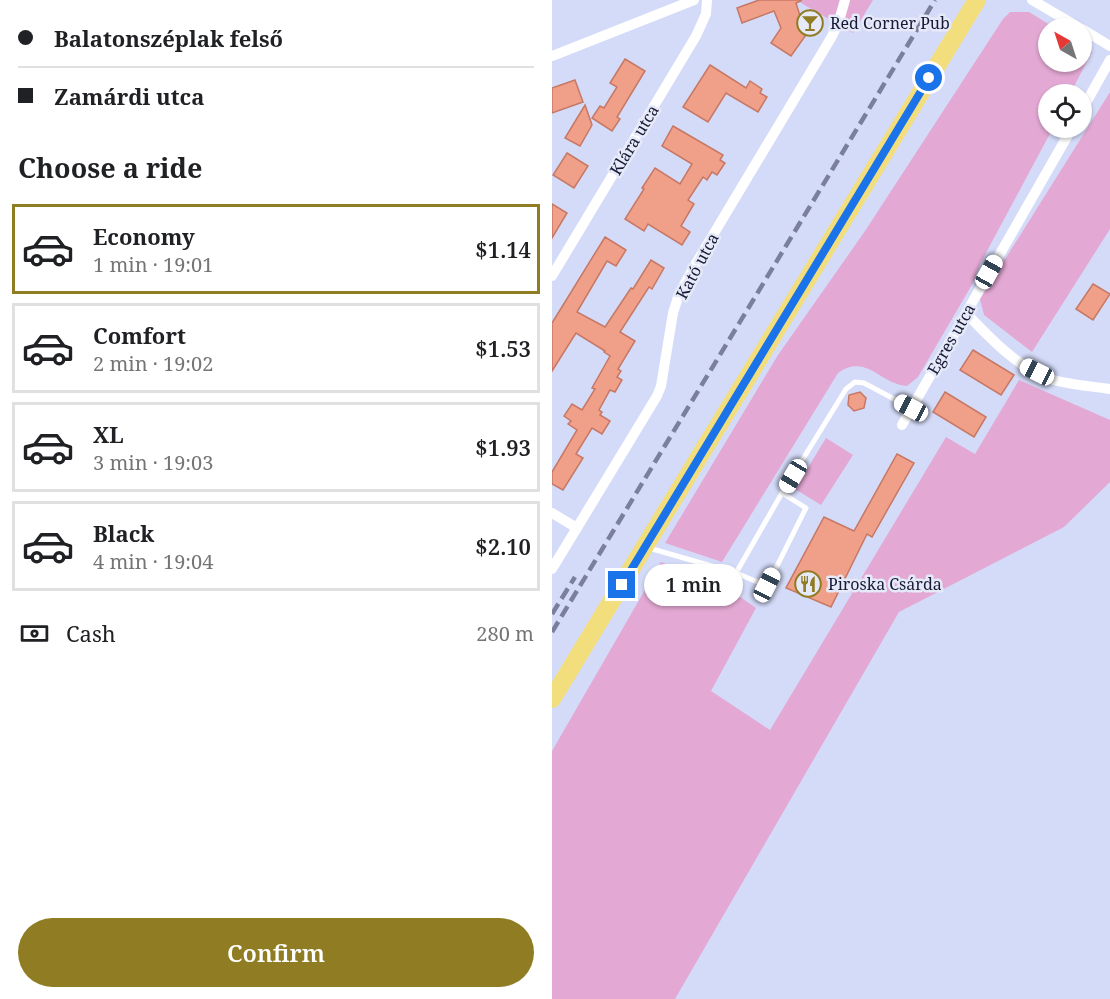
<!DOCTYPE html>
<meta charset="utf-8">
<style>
body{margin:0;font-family:"Noto Serif",serif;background:#f6f6f6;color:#202124;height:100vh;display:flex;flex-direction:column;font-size:22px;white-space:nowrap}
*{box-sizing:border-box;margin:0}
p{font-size:20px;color:#757577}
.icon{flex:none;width:33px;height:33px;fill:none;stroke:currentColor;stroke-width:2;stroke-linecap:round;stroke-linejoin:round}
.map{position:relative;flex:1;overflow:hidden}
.details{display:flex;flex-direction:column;background:#fff;width:552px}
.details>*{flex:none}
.top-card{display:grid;align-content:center;height:132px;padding:0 18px;background:#fff}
.needle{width:39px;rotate:321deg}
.tools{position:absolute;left:486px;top:18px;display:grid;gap:12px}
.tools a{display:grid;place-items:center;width:54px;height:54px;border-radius:50%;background:#fff;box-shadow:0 2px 4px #0004;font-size:30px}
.end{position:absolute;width:27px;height:27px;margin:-14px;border:8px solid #1a73e8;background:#fff;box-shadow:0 0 0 3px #fff}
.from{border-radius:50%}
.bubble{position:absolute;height:42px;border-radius:21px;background:#fff;box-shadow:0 2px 4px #0004;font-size:20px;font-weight:600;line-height:42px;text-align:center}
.car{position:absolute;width:18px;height:36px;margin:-18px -9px;border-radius:8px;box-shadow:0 0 4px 2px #0007;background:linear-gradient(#fff 24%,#345 0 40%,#fff 0 76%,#345 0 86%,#fff 0)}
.top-card b{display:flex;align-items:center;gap:21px;height:57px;font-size:22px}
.top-card b+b{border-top:2px solid #e0e0e0}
.top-card i{width:15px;height:15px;background:#202124}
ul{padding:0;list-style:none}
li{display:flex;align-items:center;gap:18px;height:90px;margin:0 12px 9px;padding:0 6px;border:3px solid #e0e0e0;border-radius:0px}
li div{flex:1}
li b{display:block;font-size:22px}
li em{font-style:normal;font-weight:600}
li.selected{border-color:#907c22}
li>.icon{width:54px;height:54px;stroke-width:1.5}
h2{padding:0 18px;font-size:27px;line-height:72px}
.pay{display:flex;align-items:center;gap:15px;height:66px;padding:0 18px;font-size:22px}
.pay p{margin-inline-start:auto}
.cta{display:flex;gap:12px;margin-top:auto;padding:12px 18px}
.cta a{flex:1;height:69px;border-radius:36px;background:#907c22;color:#fff;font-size:24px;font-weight:600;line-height:69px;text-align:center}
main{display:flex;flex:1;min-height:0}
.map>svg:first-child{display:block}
</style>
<main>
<section class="details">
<div class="top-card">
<b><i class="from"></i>Balatonszéplak felső</b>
<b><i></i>Zamárdi utca</b>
</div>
<h2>Choose a ride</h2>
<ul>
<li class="selected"><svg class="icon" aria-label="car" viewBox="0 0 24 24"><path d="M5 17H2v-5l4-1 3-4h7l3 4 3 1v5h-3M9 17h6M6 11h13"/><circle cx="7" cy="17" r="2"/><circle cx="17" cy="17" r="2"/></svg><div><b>Economy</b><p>1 min · 19:01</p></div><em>$1.14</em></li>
<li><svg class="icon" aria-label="car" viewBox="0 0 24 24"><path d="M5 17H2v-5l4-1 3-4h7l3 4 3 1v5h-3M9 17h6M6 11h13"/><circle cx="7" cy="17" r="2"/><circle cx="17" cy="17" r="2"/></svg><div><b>Comfort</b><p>2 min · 19:02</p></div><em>$1.53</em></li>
<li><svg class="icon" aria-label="car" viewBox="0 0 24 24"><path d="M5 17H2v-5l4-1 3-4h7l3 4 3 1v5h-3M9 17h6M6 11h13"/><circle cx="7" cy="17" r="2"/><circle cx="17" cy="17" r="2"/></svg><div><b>XL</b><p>3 min · 19:03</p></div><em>$1.93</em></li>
<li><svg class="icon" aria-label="car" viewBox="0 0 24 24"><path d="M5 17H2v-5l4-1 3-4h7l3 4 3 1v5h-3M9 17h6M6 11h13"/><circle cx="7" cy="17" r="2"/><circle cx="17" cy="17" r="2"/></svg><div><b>Black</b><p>4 min · 19:04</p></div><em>$2.10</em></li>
</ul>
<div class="pay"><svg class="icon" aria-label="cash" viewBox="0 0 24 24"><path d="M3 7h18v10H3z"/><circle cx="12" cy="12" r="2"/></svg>Cash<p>280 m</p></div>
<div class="cta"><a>Confirm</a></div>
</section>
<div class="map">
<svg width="558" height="999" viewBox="0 0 558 999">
<rect width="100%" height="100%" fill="#d4dbf8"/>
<g fill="#e3a9d4">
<path d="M248 0H321L301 33 249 3Z"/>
<path d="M458 12H477L503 28H496V62H530V46L540 52 518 94H496V128H501L428 264 421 283 366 377 355 386C327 384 315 353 286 373L170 562 113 543 226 355 313 231 451 19Z"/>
<path d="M558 92V229L480 352 432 315 428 299Z"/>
<path d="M467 380 558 420V482L512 527 347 612 123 999H0V751L109 562 174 587 204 608 159 691 218 730 394 437 423 454Z"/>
<path d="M274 438 301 455 269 505 243 489Z"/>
</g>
<g fill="#f09f89" stroke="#c67864" stroke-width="1.5">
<path d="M207 0H249V1L244 3 249 19 258 10 270 22 259 35 256 32 239 56 219 43 229 28 222 11 190 23 185 8Z"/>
<path d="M73 59 93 71 65 117 68 119 60 131 40 118 48 106 52 108 65 87 58 83Z"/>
<path d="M158 65 194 88 198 81 210 89 208 93 215 97 206 112 174 93 156 122 131 107Z"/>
<path d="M23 80 31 102 0 113V88Z"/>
<path d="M33 105 40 125 28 146 13 138Z"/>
<path d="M121 126 171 155 168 160 173 163 165 175 160 172 155 180 151 177 136 200 142 204 129 226 138 232 130 245 96 224 92 231 73 219 92 189 90 188 103 168 128 184 140 164 110 146Z"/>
<path d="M15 153 36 166 22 188 1 175Z"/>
<path d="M0 204 15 213 0 238Z"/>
<path d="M53 237 74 250 64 266 55 261 25 312 53 327 79 288 81 289 99 260 112 268 100 289 97 287 68 332 83 341 66 369 69 371 65 377 70 380 63 392 58 390 47 410 50 412 48 415 58 421 50 434 40 428 24 454 31 458 11 490 0 484V472L25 430 16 424 19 421 12 416 20 404 30 410 43 389 40 388 58 356 52 352 53 351 24 333 0 371V323Z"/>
<path d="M541 284 558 294 541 320 524 309Z"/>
<path d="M421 350 462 375 449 395 408 370Z"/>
<path d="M308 392 314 398 312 408 302 411 296 405 297 395Z"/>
<path d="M393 392 434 417 422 437 381 412Z"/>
<path d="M345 454 362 463 320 537 315 534 279 607 234 588 272 517 302 531Z"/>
</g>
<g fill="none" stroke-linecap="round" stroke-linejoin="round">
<g stroke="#fff" stroke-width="5">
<path d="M230 493 294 389 303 382 312 383 359 408"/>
<path d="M97 548 184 573 215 586 254 508 230 493 184 573"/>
</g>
<g stroke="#fff" stroke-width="10">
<path d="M480 0 528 28"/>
<path d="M530 29 558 46"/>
<path d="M0 56 142 0"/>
<path d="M530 110 558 60"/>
<path d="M0 276 144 36 154 14 155 0"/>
<path d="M414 313C438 338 465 367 498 379 517 385 539 386 558 389"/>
<path d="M350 425 520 128"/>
<path d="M0 513 25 528"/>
<path d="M0 569 105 396 109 386 121 313 127 294 143 265 279 38 286 24 293 0"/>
</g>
<path stroke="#f2de7c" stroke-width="18" d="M0 699 425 0"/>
<g stroke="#7a7f9b" stroke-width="4.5" stroke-dasharray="12 6" stroke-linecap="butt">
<path d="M0 614 23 577"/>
<path d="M0 632 383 0"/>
</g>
</g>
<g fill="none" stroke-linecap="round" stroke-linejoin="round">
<path stroke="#1a73e8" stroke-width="8" d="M70 585 377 78"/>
</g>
<defs>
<g id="bar-ring" transform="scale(1.35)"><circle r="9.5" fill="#e5e9f8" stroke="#907c22" stroke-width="1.5"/><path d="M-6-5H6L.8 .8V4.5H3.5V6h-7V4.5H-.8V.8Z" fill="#907c22"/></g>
<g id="restaurant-ring" transform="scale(1.35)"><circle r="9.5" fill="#e5e9f8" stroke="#907c22" stroke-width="1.5"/><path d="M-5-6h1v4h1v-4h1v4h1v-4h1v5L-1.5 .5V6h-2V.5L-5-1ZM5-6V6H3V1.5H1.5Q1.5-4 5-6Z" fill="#907c22"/></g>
</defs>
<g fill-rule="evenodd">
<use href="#bar-ring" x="258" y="23"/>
<use href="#restaurant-ring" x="256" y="584"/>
</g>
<g text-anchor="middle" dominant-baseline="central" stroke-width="5" stroke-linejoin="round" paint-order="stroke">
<g font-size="16" fill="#171a35" stroke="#e5e9f8" text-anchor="start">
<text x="278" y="23">Red Corner Pub</text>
<text x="276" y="584">Piroska Csárda</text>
</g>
<g font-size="16" fill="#171a35" stroke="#e5e9f8">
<text transform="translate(82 140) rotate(-59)">Klára utca</text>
<text transform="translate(145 266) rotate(-62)">Kató utca</text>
<text transform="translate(399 339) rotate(-60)">Egres utca</text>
</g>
</g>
</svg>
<div class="tools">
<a><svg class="needle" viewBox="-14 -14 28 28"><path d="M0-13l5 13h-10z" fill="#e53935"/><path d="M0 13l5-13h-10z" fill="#757577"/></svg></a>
<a><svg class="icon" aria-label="locate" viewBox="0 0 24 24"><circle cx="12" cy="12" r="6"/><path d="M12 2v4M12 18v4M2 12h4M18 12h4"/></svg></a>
</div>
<i class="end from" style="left:377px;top:78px"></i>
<i class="end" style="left:70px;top:585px"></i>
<div class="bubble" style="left:92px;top:564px;width:99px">1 min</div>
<i class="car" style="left:437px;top:272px;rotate:29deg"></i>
<i class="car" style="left:485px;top:372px;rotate:297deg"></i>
<i class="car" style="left:359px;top:408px;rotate:298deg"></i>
<i class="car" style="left:241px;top:476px;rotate:211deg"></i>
<i class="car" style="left:215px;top:585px;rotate:27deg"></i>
</div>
</main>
